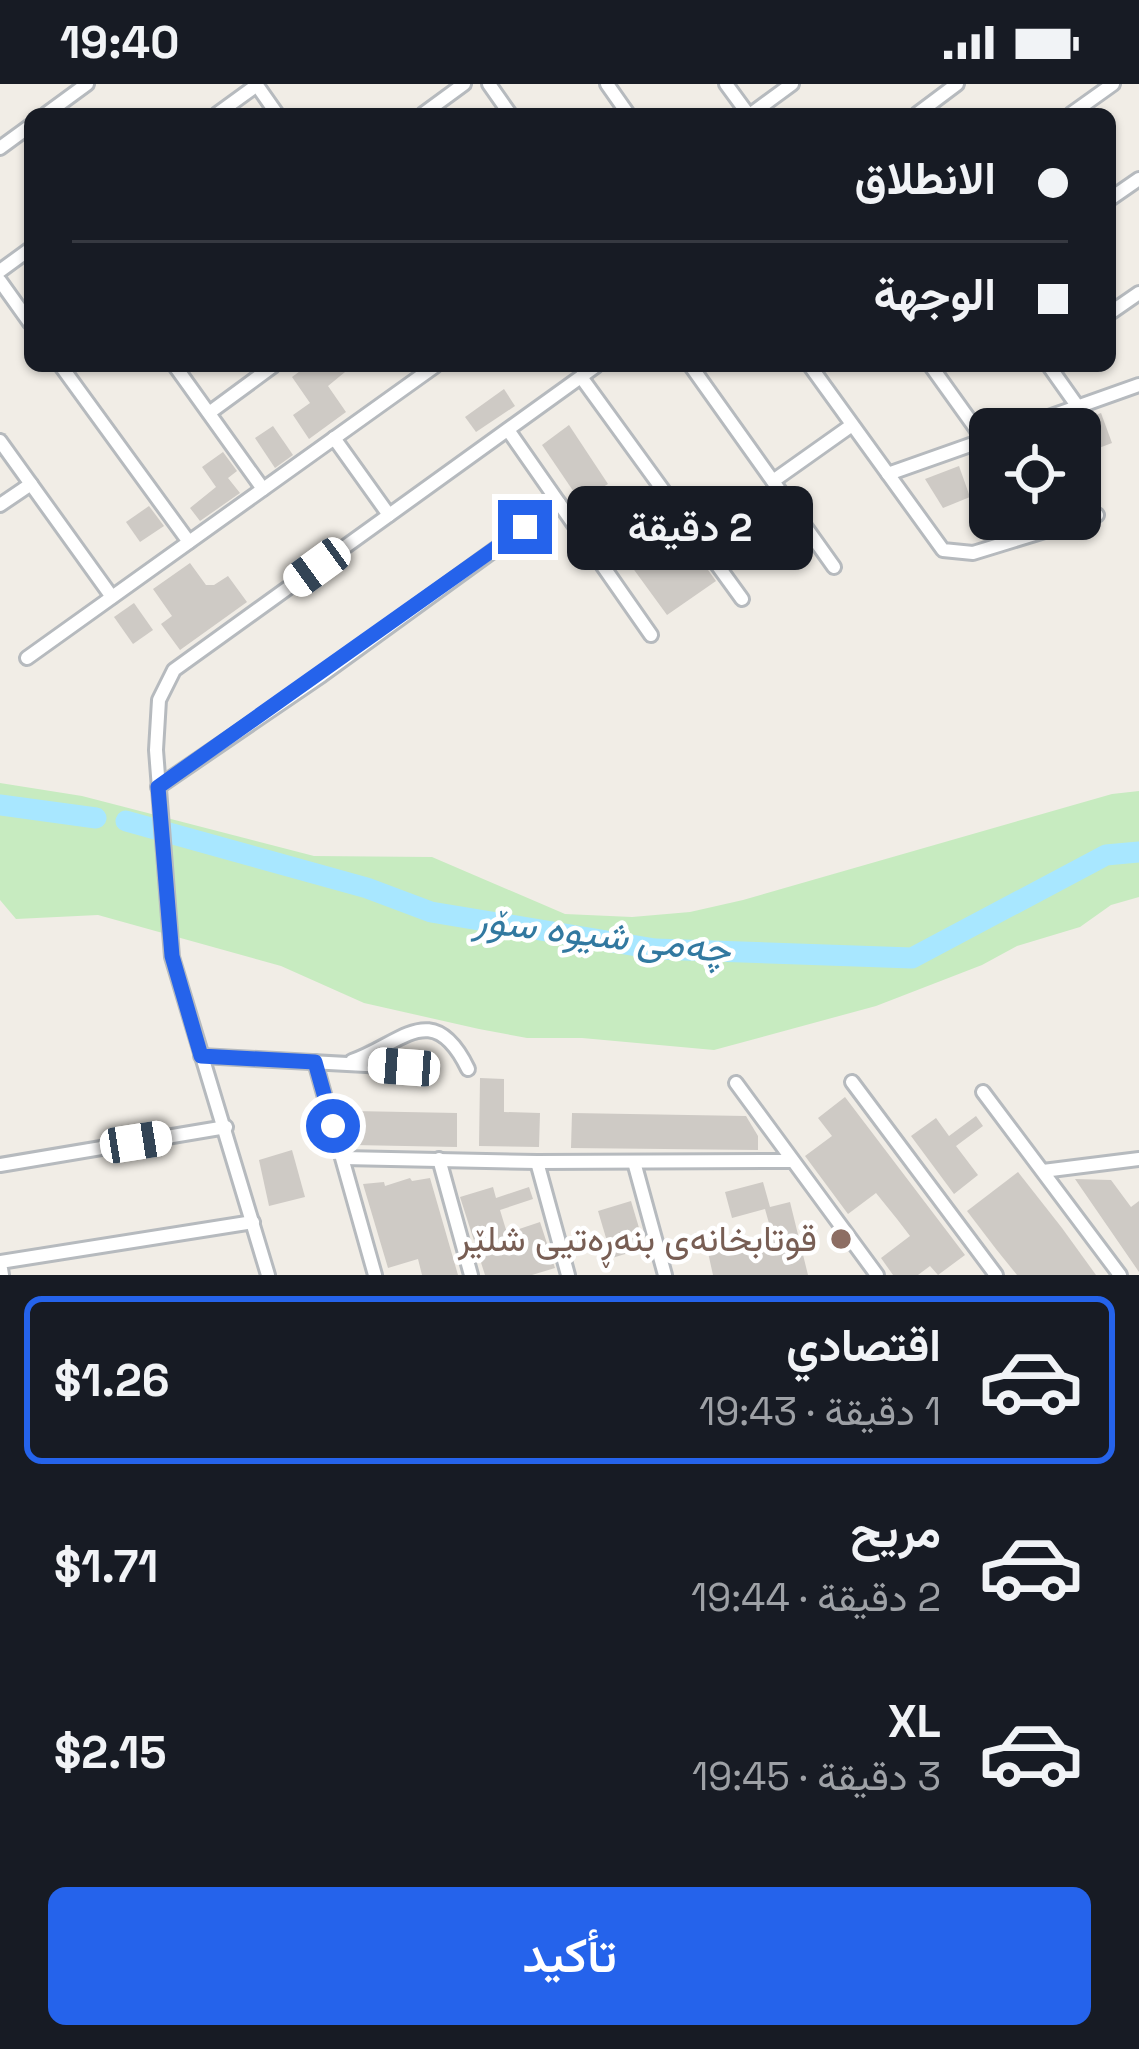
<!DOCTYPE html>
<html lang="ar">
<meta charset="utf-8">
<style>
body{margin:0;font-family:"Space Grotesk",Vazirmatn,sans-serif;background:#242831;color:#f1f3f6;direction:rtl;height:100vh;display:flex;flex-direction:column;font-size:45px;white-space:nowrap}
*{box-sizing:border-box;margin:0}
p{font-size:39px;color:#9ea1a6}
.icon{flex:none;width:66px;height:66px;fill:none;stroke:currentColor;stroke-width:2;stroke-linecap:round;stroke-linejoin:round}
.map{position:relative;height:1191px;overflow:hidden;direction:ltr}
.sheet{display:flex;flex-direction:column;background:#171b24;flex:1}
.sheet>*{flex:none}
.hud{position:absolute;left:24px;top:24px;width:1092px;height:264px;border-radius:18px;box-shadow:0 3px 9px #0004;direction:rtl;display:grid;align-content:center;height:264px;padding:0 48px;background:#171b24}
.tools{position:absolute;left:969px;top:324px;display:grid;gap:24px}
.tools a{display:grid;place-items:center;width:132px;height:132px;border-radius:18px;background:#171b24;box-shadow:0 3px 9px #0004;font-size:60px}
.end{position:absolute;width:54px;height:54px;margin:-27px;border:15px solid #2563eb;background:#fff;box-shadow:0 0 0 6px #fff}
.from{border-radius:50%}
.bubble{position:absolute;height:84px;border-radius:18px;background:#171b24;box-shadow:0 3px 9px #0004;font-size:39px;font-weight:600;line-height:84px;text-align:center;direction:rtl}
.car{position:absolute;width:36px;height:72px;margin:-36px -18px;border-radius:15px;box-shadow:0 0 9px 3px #0007;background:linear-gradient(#fff 24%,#345 0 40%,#fff 0 76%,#345 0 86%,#fff 0)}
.hud b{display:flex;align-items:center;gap:42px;height:114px;font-size:45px}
.hud b+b{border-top:3px solid #363941}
.hud i{width:30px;height:30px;background:#f1f3f6}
ul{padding:21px 0 0;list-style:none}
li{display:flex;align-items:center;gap:36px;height:168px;margin:0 24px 18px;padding:0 24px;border:6px solid transparent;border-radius:18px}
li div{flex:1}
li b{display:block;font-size:45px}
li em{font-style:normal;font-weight:600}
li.on{border-color:#2563eb}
li>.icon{width:108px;height:108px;stroke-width:1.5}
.primary-button{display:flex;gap:24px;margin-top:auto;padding:24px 48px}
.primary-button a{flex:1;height:138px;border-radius:18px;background:#2563eb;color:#fff;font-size:48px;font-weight:600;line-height:138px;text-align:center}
.status{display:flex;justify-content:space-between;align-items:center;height:84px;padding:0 60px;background:#171b24;direction:ltr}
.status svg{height:33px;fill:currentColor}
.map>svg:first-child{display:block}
</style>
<div class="status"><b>19:40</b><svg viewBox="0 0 49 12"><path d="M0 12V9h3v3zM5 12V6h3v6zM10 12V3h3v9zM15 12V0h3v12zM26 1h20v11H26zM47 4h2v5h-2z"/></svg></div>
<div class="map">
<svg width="1139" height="1191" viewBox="0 0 1139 1191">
<rect width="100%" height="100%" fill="#f1ede6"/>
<path fill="#c7ebc0" d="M0 699 82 712 314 772 432 773 565 830 632 833 690 828 743 816 1112 710 1139 707V813L1111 821 1080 843 1017 862 982 881 876 922 714 966 582 954H527L479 945 364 919 281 882 98 831 16 835 0 816Z"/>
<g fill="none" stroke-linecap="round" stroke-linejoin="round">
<g stroke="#a8e7ff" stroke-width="21">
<path d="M0 721 96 734"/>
<path d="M126 737 367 804 431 828 655 865 912 874 1106 771 1139 768"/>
</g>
</g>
<g fill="#cecac5">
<path d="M307 282H340L345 288 328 302 346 328 309 355 293 331 310 319 292 293Z"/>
<path d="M504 305 515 322 476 348 465 333Z"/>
<path d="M1101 329 1112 359 1091 367 1079 337Z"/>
<path d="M569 341 608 400 580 417 542 361Z"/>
<path d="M273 342 293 371 275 384 255 354Z"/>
<path d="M223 368 237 387 228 394 240 409 200 437 190 424 216 403 202 383Z"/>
<path d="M959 382 970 413 943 424 925 395Z"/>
<path d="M764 403 792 442 742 477 714 438Z"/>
<path d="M653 410 716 497 667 531 597 435 623 416 630 426Z"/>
<path d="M149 422 164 442 140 458 126 438Z"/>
<path d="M190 479 206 501H214L228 492 247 518 180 566 161 540 172 532 153 505Z"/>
<path d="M134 519 153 546 133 560 114 533Z"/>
<path d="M480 994 504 995V1028L540 1029 539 1063 479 1062Z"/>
<path d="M845 1013 965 1171 938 1191 930 1182 918 1191H893L881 1174 910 1152 897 1135 876 1109 848 1130 805 1072 832 1052 818 1034Z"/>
<path d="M353 1027 457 1029V1063L353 1061Z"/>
<path d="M572 1029 746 1032 758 1052V1066L571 1064Z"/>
<path d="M976 1032 983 1042 956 1062 978 1091 954 1110 911 1052 936 1034 949 1052Z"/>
<path d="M292 1066 305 1113 269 1122 259 1076Z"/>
<path d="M1018 1088 1062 1144 1096 1191H1017L996 1165 967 1127Z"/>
<path d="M410 1094 412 1097 430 1094 458 1191H422L418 1175 388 1184 363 1100 384 1098 385 1102Z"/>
<path d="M1075 1095 1111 1096 1131 1123 1139 1117V1188Z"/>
<path d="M763 1098 770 1123 790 1118 808 1191H713L705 1155 722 1151 736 1160 772 1150 765 1125 732 1134 725 1108Z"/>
<path d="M493 1103 496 1114 529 1103 533 1115 500 1126 507 1149 540 1138 555 1184 532 1191H485L460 1113Z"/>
<path d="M631 1117 645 1164 612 1174 598 1127Z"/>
</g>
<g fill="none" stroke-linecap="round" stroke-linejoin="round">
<g stroke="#b6babe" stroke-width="18">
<g id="minor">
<path d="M256 0 277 30"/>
<path d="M489 0 510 30"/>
<path d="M607 0 628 30"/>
<path d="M726 0 748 30"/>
<path d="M46 30 87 0"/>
<path d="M217 30 257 1"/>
<path d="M423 30 464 0"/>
<path d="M751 30 792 0"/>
<path d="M917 30 957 0"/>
<path d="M1071 30 1113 0"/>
<path d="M0 64 30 42"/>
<path d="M1110 115 1139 95"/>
<path d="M0 187 30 165"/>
<path d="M0 197 30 239"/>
<path d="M1110 229 1139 209"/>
<path d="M61 282 189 458"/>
<path d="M175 282 263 405"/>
<path d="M691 282 834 483"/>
<path d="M810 282 943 466 973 469 1097 431"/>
<path d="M931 282 984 356"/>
<path d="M1049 282 1078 323"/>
<path d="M581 293 742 515"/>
<path d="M209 329 273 282"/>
<path d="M1015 345 1139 301"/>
<path d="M508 346 651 551"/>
<path d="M334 354 389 431"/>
<path d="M0 357 112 513"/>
<path d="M888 390 990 354"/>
<path d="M773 397 852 341"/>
<path d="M0 421 31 400"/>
<path d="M27 574 435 282"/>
<path d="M158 703 322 591 559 419"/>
<path d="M201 972 403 983"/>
<path d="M352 977C401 960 433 913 468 985"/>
<path d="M315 978 375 1191"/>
<path d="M852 998 996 1191"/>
<path d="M736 999 877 1191"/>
<path d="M983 1008 1120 1191"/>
<path d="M343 1074 537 1078 792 1077"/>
<path d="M439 1075 471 1191"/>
<path d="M537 1078 568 1191"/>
<path d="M634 1078 665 1191"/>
<path d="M0 1081 226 1043"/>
<path d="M1043 1087 1139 1075"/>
<path d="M2 1191 0 1178 253 1138"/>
<path d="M268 1191 172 873 156 666 159 616 174 586 596 282"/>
</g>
</g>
<use href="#minor" stroke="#fff" stroke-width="12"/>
</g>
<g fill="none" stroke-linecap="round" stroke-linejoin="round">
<path stroke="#2563eb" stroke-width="15" d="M333 1042 315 978 201 972 172 872 158 703 525 443"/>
</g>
<circle fill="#8d6e63" stroke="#fff" stroke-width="4.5" cx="841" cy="1155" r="12"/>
<g text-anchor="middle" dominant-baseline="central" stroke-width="9" stroke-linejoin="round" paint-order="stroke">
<g font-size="36" fill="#785e54" stroke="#fff" text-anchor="end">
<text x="817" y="1155">قوتابخانەی بنەڕەتیی شلێر</text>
</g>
<g font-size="39" font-style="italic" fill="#3279a0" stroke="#fff">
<text transform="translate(603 850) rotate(7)">چەمی شیوە سۆر</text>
</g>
</g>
</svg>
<div class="tools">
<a><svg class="icon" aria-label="locate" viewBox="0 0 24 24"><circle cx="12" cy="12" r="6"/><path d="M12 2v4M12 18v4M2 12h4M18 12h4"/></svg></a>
</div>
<i class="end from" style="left:333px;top:1042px"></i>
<i class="end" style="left:525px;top:443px"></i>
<div class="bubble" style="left:567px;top:402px;width:246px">2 دقيقة</div>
<i class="car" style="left:317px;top:483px;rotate:234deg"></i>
<i class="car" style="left:404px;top:983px;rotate:274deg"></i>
<i class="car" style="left:136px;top:1058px;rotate:81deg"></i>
<div class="hud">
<b><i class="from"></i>الانطلاق</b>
<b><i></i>الوجهة</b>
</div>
</div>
<section class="sheet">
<ul>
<li class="on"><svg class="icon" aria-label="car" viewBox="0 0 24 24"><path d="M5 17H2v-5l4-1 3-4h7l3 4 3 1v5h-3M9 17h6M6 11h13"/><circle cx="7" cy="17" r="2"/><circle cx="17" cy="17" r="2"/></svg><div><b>اقتصادي</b><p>1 دقيقة · 19:43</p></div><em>$1.26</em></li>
<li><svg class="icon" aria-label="car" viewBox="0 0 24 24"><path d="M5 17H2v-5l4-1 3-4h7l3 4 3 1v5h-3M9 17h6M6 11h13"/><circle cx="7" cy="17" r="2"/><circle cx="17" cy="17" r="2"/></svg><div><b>مريح</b><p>2 دقيقة · 19:44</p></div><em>$1.71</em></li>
<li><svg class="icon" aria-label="car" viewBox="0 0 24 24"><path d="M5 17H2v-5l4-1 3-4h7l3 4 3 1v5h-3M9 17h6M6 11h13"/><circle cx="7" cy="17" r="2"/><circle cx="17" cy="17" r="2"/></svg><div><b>XL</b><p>3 دقيقة · 19:45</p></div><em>$2.15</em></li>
</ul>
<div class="primary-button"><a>تأكيد</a></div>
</section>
